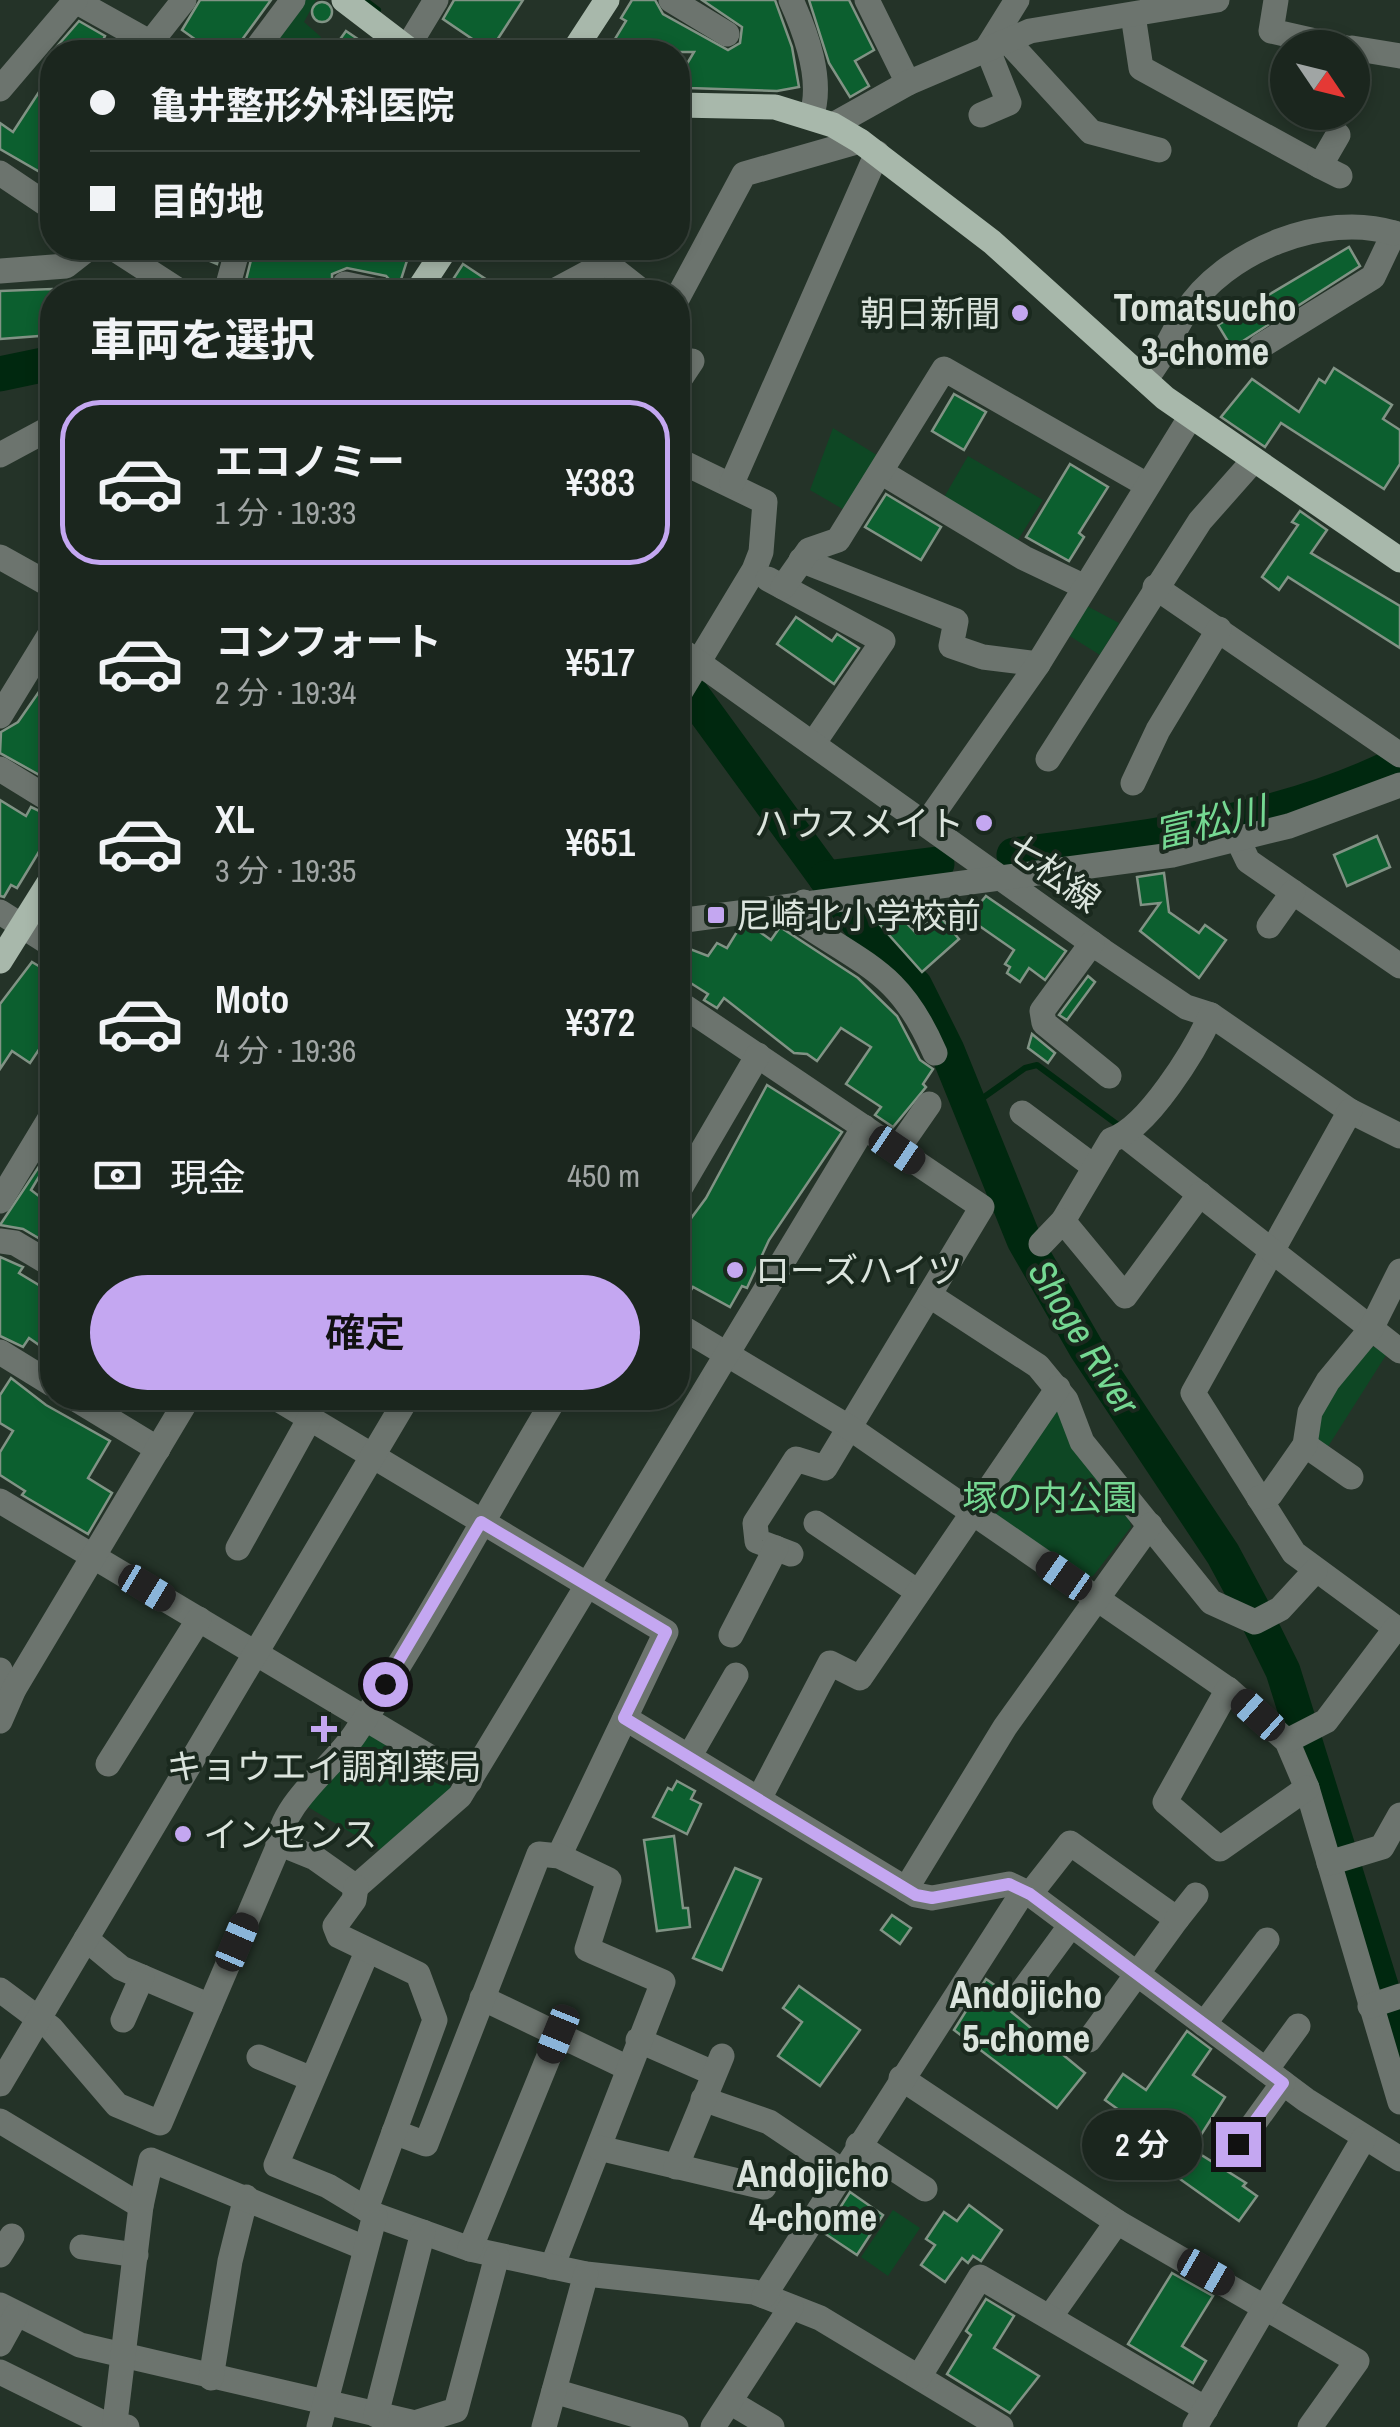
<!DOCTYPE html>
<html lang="ja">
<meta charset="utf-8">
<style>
body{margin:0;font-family:"Archivo Narrow","Noto Sans JP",sans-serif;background:#242e27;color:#f1f3f6;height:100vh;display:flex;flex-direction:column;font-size:38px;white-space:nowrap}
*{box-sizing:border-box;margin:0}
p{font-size:32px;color:#a0a5a4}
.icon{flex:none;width:55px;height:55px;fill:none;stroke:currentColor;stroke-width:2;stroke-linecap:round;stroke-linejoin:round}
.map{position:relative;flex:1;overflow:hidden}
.sheet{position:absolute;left:40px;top:280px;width:650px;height:1130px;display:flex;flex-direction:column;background:#1b261e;border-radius:40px;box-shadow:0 5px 15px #0003,0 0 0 2px #39433c}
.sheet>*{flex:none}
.top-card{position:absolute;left:40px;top:40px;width:650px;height:220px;border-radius:40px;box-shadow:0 5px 15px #0003,0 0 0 2px #39433c;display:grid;align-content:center;height:220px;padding:0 50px;background:#1b261e}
.needle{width:65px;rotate:125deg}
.tools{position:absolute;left:1270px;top:30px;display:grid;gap:20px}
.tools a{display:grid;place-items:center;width:100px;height:100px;border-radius:50%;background:#1b261e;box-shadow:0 5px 15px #0003,0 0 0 2px #39433c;font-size:50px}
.end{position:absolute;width:45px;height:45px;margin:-22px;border:12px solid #c4a7f1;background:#111;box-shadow:0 0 0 5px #111}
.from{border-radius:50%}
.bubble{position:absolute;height:70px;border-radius:35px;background:#1b261e;box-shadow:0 5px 15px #0003,0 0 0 2px #39433c;font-size:32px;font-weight:600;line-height:70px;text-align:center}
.car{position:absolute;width:30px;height:60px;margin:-30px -15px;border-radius:12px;box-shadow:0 0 8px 2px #0007;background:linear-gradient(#222 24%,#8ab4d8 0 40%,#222 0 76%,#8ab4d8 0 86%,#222 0)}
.top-card b{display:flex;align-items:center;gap:35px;height:95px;font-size:38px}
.top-card b+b{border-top:2px solid #39433c}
.top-card i{width:25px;height:25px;background:#f1f3f6}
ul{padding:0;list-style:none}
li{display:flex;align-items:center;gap:30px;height:165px;margin:0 20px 15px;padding:0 30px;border:5px solid transparent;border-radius:40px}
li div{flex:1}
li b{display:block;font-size:38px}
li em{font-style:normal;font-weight:600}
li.on{border-color:#c4a7f1}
li>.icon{width:90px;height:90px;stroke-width:1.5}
h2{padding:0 50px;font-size:45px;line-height:120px}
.pay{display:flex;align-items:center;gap:25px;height:110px;padding:0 50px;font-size:38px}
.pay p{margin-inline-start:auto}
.cta{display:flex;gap:20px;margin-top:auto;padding:20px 50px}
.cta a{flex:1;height:115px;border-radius:60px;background:#c4a7f1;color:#111;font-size:40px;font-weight:600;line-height:115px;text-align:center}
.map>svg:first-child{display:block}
</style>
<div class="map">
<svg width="1400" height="2427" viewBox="0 0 1400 2427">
<rect width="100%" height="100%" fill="#243328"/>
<g fill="#0e4724">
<path d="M302 0H316L304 22 321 37 313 52H267Z"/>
<path d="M833 428 880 457 846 511 810 490Z"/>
<path d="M968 456 1043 500 1016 543 943 499Z"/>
<path d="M1087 606 1119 623 1100 655 1068 635Z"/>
<path d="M1371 1346 1388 1352 1324 1453 1318 1447C1318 1395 1337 1382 1371 1346Z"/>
<path d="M1057 1403 1129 1518 1131 1527 1093 1576 1085 1578 990 1513 989 1502Z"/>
<path d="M376 1735 449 1779 451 1790 380 1850 308 1807 365 1737Z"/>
<path d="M893 2210 920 2228 888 2276 861 2257Z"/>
</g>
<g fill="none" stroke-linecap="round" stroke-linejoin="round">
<g stroke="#00280f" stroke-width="6">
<path d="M365 0 378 10"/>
<path d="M970 1107 1025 1068 1037 1065 1122 1128"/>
</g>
<g stroke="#00280f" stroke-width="35">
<path d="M0 374 52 363"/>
<path d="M678 675 874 944 915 986 947 1050 1024 1240 1086 1348 1223 1554 1251 1606 1283 1671 1400 2047"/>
<path d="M1014 855C1145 838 1280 823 1400 763"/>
<path d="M826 878 937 864"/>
</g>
</g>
<g fill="#0c5f2f" stroke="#819385" stroke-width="2.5">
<path d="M200 0H271L233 52H213L182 30Z"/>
<path d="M454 0H523L490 51 443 19Z"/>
<path d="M632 0H655L663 14 728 50 740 43 742 27 702 0H775L792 47 799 87 777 91 689 88 678 79 694 52H607L626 21 621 18Z"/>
<path d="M809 0H849L874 50 855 61 869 86 850 97 829 63Z"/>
<circle cx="322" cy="12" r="10"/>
<path d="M79 21 105 36 103 40 123 52H52Z"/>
<path d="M346 31 377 52H331Z"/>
<path d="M52 72V179L0 149V123L13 132Z"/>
<path d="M1349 247 1360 266 1232 348 1218 325Z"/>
<path d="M179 248H221L217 264Z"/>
<path d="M254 248H411L398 289 386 276 347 268 332 274V292H243Z"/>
<path d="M463 264 490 282 484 292H463L450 284Z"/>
<path d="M52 289V335L0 339V291Z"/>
<path d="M1334 368 1392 405 1383 419 1400 430V464L1384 489 1281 423 1265 447 1221 417 1252 379 1299 412 1319 379 1325 383Z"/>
<path d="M954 394 986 412 964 450 932 431Z"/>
<path d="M1070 464 1108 487 1079 533 1084 537 1069 561 1026 537Z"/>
<path d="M886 494 941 527 921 560 865 527Z"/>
<path d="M1300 511 1327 530 1311 553 1400 606V648L1288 577 1279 590 1262 577 1298 525 1292 522Z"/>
<path d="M796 617 832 641 837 634 859 648 834 684 777 644Z"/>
<path d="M52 673V782L0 753 1 732 18 722Z"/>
<path d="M0 800 26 816 31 807 52 817V830L34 860 17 888 11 885 4 897 0 896Z"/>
<path d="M1377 836 1390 867 1347 886 1334 855Z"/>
<path d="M1164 873 1169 912 1199 933 1205 925 1226 940 1199 978 1140 931 1160 903 1141 905 1137 877Z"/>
<path d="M986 896 1066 951 1045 980 1029 968 1020 982 1007 973 1010 967 1005 964 1014 950 968 918Z"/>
<path d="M893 909 916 933 938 914 959 939 922 972 873 917Z"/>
<path d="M753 927 771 940 780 927 858 978 897 1016 920 1060 933 1069 923 1084 926 1087 893 1127 875 1115 881 1107 846 1084 871 1047 841 1028 817 1061 807 1054 794 1053 724 998 717 1008 704 1000 708 994 678 975 690 949 708 956 717 943 727 948 738 930Z"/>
<path d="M32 962 52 974V1018L44 1032 52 1037V1056L40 1048 30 1063 12 1051 0 1069V1004Z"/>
<path d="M1088 976 1095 982 1067 1020 1059 1015Z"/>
<path d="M1032 1034 1055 1053 1048 1063 1028 1048Z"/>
<path d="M767 1085 842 1132 769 1240 747 1288 742 1286 730 1307 693 1287 678 1309V1236L706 1198Z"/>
<path d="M50 1150 52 1155 31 1190 52 1206V1246L23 1229 0 1225Z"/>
<path d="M0 1257 23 1267 19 1273 52 1293V1303L41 1321 52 1328V1354L29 1338 23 1347 0 1336Z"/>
<path d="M11 1378 46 1405 110 1441 88 1478 112 1493 88 1534 22 1495 25 1491 0 1475V1452L13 1431 0 1423V1395Z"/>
<path d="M677 1781 695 1791 691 1799 701 1804 687 1834 653 1817 668 1788 672 1790Z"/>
<path d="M674 1836 683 1908H688L690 1927 657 1931 644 1840Z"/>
<path d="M735 1868 761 1879 722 1970 693 1958Z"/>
<path d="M892 1915 911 1928 900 1944 881 1930Z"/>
<path d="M986 1979 1003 1991 1008 2009 1085 2073 1057 2108 954 2030Z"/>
<path d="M799 1986 860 2030 820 2086 778 2056 802 2022 783 2008Z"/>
<path d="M1187 2031 1211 2049 1193 2075 1225 2097 1192 2149 1246 2183 1243 2186 1257 2196 1239 2221 1149 2157 1161 2140 1105 2100 1123 2074 1146 2090Z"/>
<path d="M850 2192 883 2215 857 2255 824 2233Z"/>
<path d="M969 2205 1002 2230 981 2261 973 2256 968 2263 962 2258 945 2282 921 2265 935 2245 926 2239 944 2212 957 2221Z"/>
<path d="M1172 2273 1213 2296 1182 2346 1206 2361 1193 2383 1128 2344Z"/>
<path d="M986 2299 1014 2316 994 2348 1039 2376 1010 2413 947 2374 971 2335 966 2331Z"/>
</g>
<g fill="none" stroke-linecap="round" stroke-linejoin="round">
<g stroke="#6c746e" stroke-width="25">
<path d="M74 0 167 52"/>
<path d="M671 0 727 34"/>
<path d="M791 0C806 33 824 81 811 117"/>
<path d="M867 0 908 83"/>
<path d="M1276 0 1271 31 1346 48"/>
<path d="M1133 15 1141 68 1320 166"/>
<path d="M1011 39 1014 48 1091 132 1159 150"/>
<path d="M150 43 184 0"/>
<path d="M407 48 436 0"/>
<path d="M1352 48 1400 56"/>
<path d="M254 52 293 0"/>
<path d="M0 89 75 1"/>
<path d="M981 115 1009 103 987 48 1017 0"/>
<path d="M833 125 908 83 1030 31 1217 0"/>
<path d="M1338 135 1320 166 1340 176"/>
<path d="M0 173 52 208"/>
<path d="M113 248 181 292"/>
<path d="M606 263 643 292"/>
<path d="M0 271 66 266 89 248"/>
<path d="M345 284 382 292"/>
<path d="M226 292 238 248"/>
<path d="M552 292 606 263 614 248"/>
<path d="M678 297 744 174 860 141"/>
<path d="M1261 346 1373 277 1394 233 1400 235"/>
<path d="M1145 379C1163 359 1171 335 1185 313 1224 251 1324 211 1394 233"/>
<path d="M678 382 692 361"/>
<path d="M0 455 52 427"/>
<path d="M678 460 765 502 761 552 754 570 678 696"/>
<path d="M881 472 1024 558 1085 587"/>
<path d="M732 483 877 153"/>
<path d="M0 557 52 586"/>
<path d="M801 560 956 621 951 646 983 657 1038 664"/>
<path d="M768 579 883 641 813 744"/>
<path d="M783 587 809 550 838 540 944 369 1147 485"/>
<path d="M1155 587 1400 755"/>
<path d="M678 648 1103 951 1186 1007 1211 1015 1350 1111 1400 1136"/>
<path d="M0 716 52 631"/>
<path d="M1048 759 1200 521 1254 460"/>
<path d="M0 769 52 801"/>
<path d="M1133 783 1158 730 1219 629"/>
<path d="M926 824 1038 664 1191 416"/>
<path d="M1238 840 1248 861 1400 966"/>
<path d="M804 902 806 925C873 969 902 977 935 1053"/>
<path d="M0 912 52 945"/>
<path d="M678 921 1172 855 1289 826 1400 785"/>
<path d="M1269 926 1293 892"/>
<path d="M1092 943 1042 1011 1044 1023 1109 1076"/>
<path d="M678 1002 982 1207 825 1468 796 1459 755 1523 757 1541 791 1554"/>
<path d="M1350 1111 1193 1393 1294 1553 1400 1631"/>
<path d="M1022 1113 1093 1166"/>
<path d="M1124 1135 1400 1351"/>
<path d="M897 1150 929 1104"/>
<path d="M678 1192 758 1055"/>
<path d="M0 1201 52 1115"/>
<path d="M1063 1221 1111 1140C1148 1128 1195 1050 1211 1015"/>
<path d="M0 1241 15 1243 52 1265"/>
<path d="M1041 1244 1063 1221 1125 1296 1200 1194"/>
<path d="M929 1295 1038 1366 1066 1400 1082 1442 1211 1602 1255 1622 1280 1609 1315 1571"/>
<path d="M678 1325 850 1428 1229 1690 1287 1741 1307 1788 1400 2102"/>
<path d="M0 1352 52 1384"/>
<path d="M74 1398 158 1449"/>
<path d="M276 1398 666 1632 559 1856"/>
<path d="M1305 1445 1351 1477"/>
<path d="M1259 1498 1270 1495 1305 1445 1310 1412 1328 1381 1371 1329 1400 1271"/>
<path d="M0 1501 470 1781"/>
<path d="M816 1523 918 1592"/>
<path d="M238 1548 310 1418"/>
<path d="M731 1635 776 1548"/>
<path d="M0 1670 6 1685 14 1689"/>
<path d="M1228 1689 1165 1802 1220 1849 1307 1788"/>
<path d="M625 1718 916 1895 932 1898 1009 1884 1030 1894 1306 2100 1400 2159"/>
<path d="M0 1721 14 1689 188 1398"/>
<path d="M1287 1741 1326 1721 1396 1628"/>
<path d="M689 1757 736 1675"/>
<path d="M108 1764 199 1619"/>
<path d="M759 1799 830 1663 860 1678 1058 1388"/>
<path d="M278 1843 315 1858 356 1887 460 1796 864 1127"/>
<path d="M1329 1863 1382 1847 1400 1815"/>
<path d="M906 1889 1005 1727 1150 1525"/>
<path d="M1030 1894 1070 1843 1177 1919 1089 2040"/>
<path d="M1177 1919 1196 1895"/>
<path d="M86 1939 121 1968 210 2006"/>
<path d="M0 1990 51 2028 117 2105 160 2123 278 1847C279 1805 333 1767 355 1734 427 1626 488 1509 555 1398"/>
<path d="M1018 1997 1071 1925"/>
<path d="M482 1998 628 2068"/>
<path d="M1370 2006 1400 1996"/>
<path d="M123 2020 142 1977"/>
<path d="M1204 2024 1267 1940"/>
<path d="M638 2040 713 2073"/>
<path d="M259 2057 312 2079"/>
<path d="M1266 2070 1298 2026"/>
<path d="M901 2078 1117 2222 1357 2361 1310 2427"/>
<path d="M0 2084 407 1398"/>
<path d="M703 2099 769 2122 842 2171"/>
<path d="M0 2121 141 2206"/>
<path d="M394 2132 426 2144 539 1854 559 1856 609 1880 587 1949 663 1982 552 2267"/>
<path d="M1239 2144 1283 2083"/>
<path d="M858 2145 925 2189"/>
<path d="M599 2148 764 2187"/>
<path d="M676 2167 722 2056"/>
<path d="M366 2209 328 2186 276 2165 367 1952"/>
<path d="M375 2215 470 2249 586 2274 754 2292 820 2318 1001 2427"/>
<path d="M82 2247 136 2255"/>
<path d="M470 2249 558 2034"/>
<path d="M0 2255 12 2236"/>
<path d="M764 2296 1023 1892"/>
<path d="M0 2305 80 2345 415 2423 456 2410 497 2256"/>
<path d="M1050 2317 1117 2222"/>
<path d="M0 2344 16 2315"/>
<path d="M0 2372 99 2421 127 2427"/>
<path d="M919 2377 980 2277 1206 2409"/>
<path d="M211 2378 230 2261 246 2197"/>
<path d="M554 2391 676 2427"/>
<path d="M730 2402 772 2427"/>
<path d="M376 2415 423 2232"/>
<path d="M115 2422 141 2206 151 2160 365 2248"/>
<path d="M319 2427 375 2215 366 2209 435 2020 418 1974 339 1936 335 1926 354 1900 356 1887"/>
<path d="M544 2427 586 2274"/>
<path d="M713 2427 791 2307"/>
<path d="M1195 2427 1364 2138"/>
</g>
<g stroke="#a8b8ab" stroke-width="25">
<path d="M344 0 412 52"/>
<path d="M573 52 607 0"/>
<path d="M678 105 775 107 833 125 860 141 992 242 1165 398 1400 560"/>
<path d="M417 292 446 248"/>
<path d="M0 961 52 878"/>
</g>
</g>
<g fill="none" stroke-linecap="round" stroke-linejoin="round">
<path stroke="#c4a7f1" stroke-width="12" d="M385 1684 481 1522 666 1632 624 1718 916 1895 932 1898 1009 1884 1030 1894 1283 2083 1238 2144"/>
</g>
<g fill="#c4a7f1" stroke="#1a291e" stroke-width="4">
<circle cx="1020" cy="313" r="10"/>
<circle cx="984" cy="823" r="10"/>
<rect x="706" y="905" width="20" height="20" rx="5"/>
<circle cx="735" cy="1270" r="10"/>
<path d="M319 1714h10v10h10v10h-10v10h-10v-10h-10v-10h10z"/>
<circle cx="183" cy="1834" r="10"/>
</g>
<g text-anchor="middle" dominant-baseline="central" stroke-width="8" stroke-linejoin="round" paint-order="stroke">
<g font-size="35" fill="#dbe4dd" stroke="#1a291e" text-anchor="start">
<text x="1000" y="313" text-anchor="end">朝日新聞</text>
<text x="964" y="823" text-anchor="end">ハウスメイト</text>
<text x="736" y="915">尼崎北小学校前</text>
<text x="755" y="1270">ローズハイツ</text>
<text x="324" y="1766" text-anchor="middle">キョウエイ調剤薬局</text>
<text x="203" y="1834">インセンス</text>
</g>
<g font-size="35" fill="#dbe4dd" stroke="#1a291e">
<text transform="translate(1054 873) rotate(36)">七松線</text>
</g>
<g font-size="35" fill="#76d993" stroke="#1a291e">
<text x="1050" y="1497">塚の内公園</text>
</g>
<g font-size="38" font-weight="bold" fill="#dbe4dd" stroke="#1a291e">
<text x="1205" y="307">Tomatsucho<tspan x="1205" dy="44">3-chome</tspan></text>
<text x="1026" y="1994">Andojicho<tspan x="1026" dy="44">5-chome</tspan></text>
<text x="813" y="2173">Andojicho<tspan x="813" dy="44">4-chome</tspan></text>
</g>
<g font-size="38" font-style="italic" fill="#75d892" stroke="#1a291e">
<text transform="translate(1210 822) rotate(-13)">富松川</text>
<text transform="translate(1084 1337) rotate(58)">Shoge River</text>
</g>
</g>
</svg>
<div class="tools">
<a><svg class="needle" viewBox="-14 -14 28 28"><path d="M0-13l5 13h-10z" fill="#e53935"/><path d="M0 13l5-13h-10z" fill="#a0a5a4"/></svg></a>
</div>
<i class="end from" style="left:385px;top:1684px"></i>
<i class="end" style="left:1238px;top:2144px"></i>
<div class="bubble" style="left:1082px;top:2110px;width:120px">2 分</div>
<i class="car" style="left:897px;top:1150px;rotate:124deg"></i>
<i class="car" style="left:1064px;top:1576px;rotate:305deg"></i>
<i class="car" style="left:147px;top:1588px;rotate:121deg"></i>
<i class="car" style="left:1258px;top:1715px;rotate:312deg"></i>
<i class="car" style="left:237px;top:1942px;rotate:23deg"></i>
<i class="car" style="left:558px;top:2034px;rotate:202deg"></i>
<i class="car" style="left:1206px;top:2272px;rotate:120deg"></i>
<div class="top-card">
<b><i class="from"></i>亀井整形外科医院</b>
<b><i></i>目的地</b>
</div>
<section class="sheet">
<h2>車両を選択</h2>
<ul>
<li class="on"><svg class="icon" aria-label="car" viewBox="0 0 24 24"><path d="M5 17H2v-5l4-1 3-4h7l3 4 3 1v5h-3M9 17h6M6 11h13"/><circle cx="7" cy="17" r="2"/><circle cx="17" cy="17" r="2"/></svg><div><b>エコノミー</b><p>1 分 · 19:33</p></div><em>¥383</em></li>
<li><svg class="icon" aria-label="car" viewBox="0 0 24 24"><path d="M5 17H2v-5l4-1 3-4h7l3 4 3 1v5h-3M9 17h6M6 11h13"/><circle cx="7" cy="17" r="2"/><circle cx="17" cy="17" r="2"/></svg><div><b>コンフォート</b><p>2 分 · 19:34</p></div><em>¥517</em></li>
<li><svg class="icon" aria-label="car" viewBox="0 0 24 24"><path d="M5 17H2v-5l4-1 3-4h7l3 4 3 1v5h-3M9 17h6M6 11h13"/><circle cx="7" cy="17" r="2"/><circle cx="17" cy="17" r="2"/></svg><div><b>XL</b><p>3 分 · 19:35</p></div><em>¥651</em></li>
<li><svg class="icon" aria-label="car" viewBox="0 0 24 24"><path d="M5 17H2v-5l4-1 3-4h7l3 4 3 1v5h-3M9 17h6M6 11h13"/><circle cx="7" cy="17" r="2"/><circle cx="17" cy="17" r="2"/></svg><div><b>Moto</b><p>4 分 · 19:36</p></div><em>¥372</em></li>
</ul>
<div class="pay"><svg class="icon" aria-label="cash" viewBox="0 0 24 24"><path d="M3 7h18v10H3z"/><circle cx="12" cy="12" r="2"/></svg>現金<p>450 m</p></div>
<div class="cta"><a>確定</a></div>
</section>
</div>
